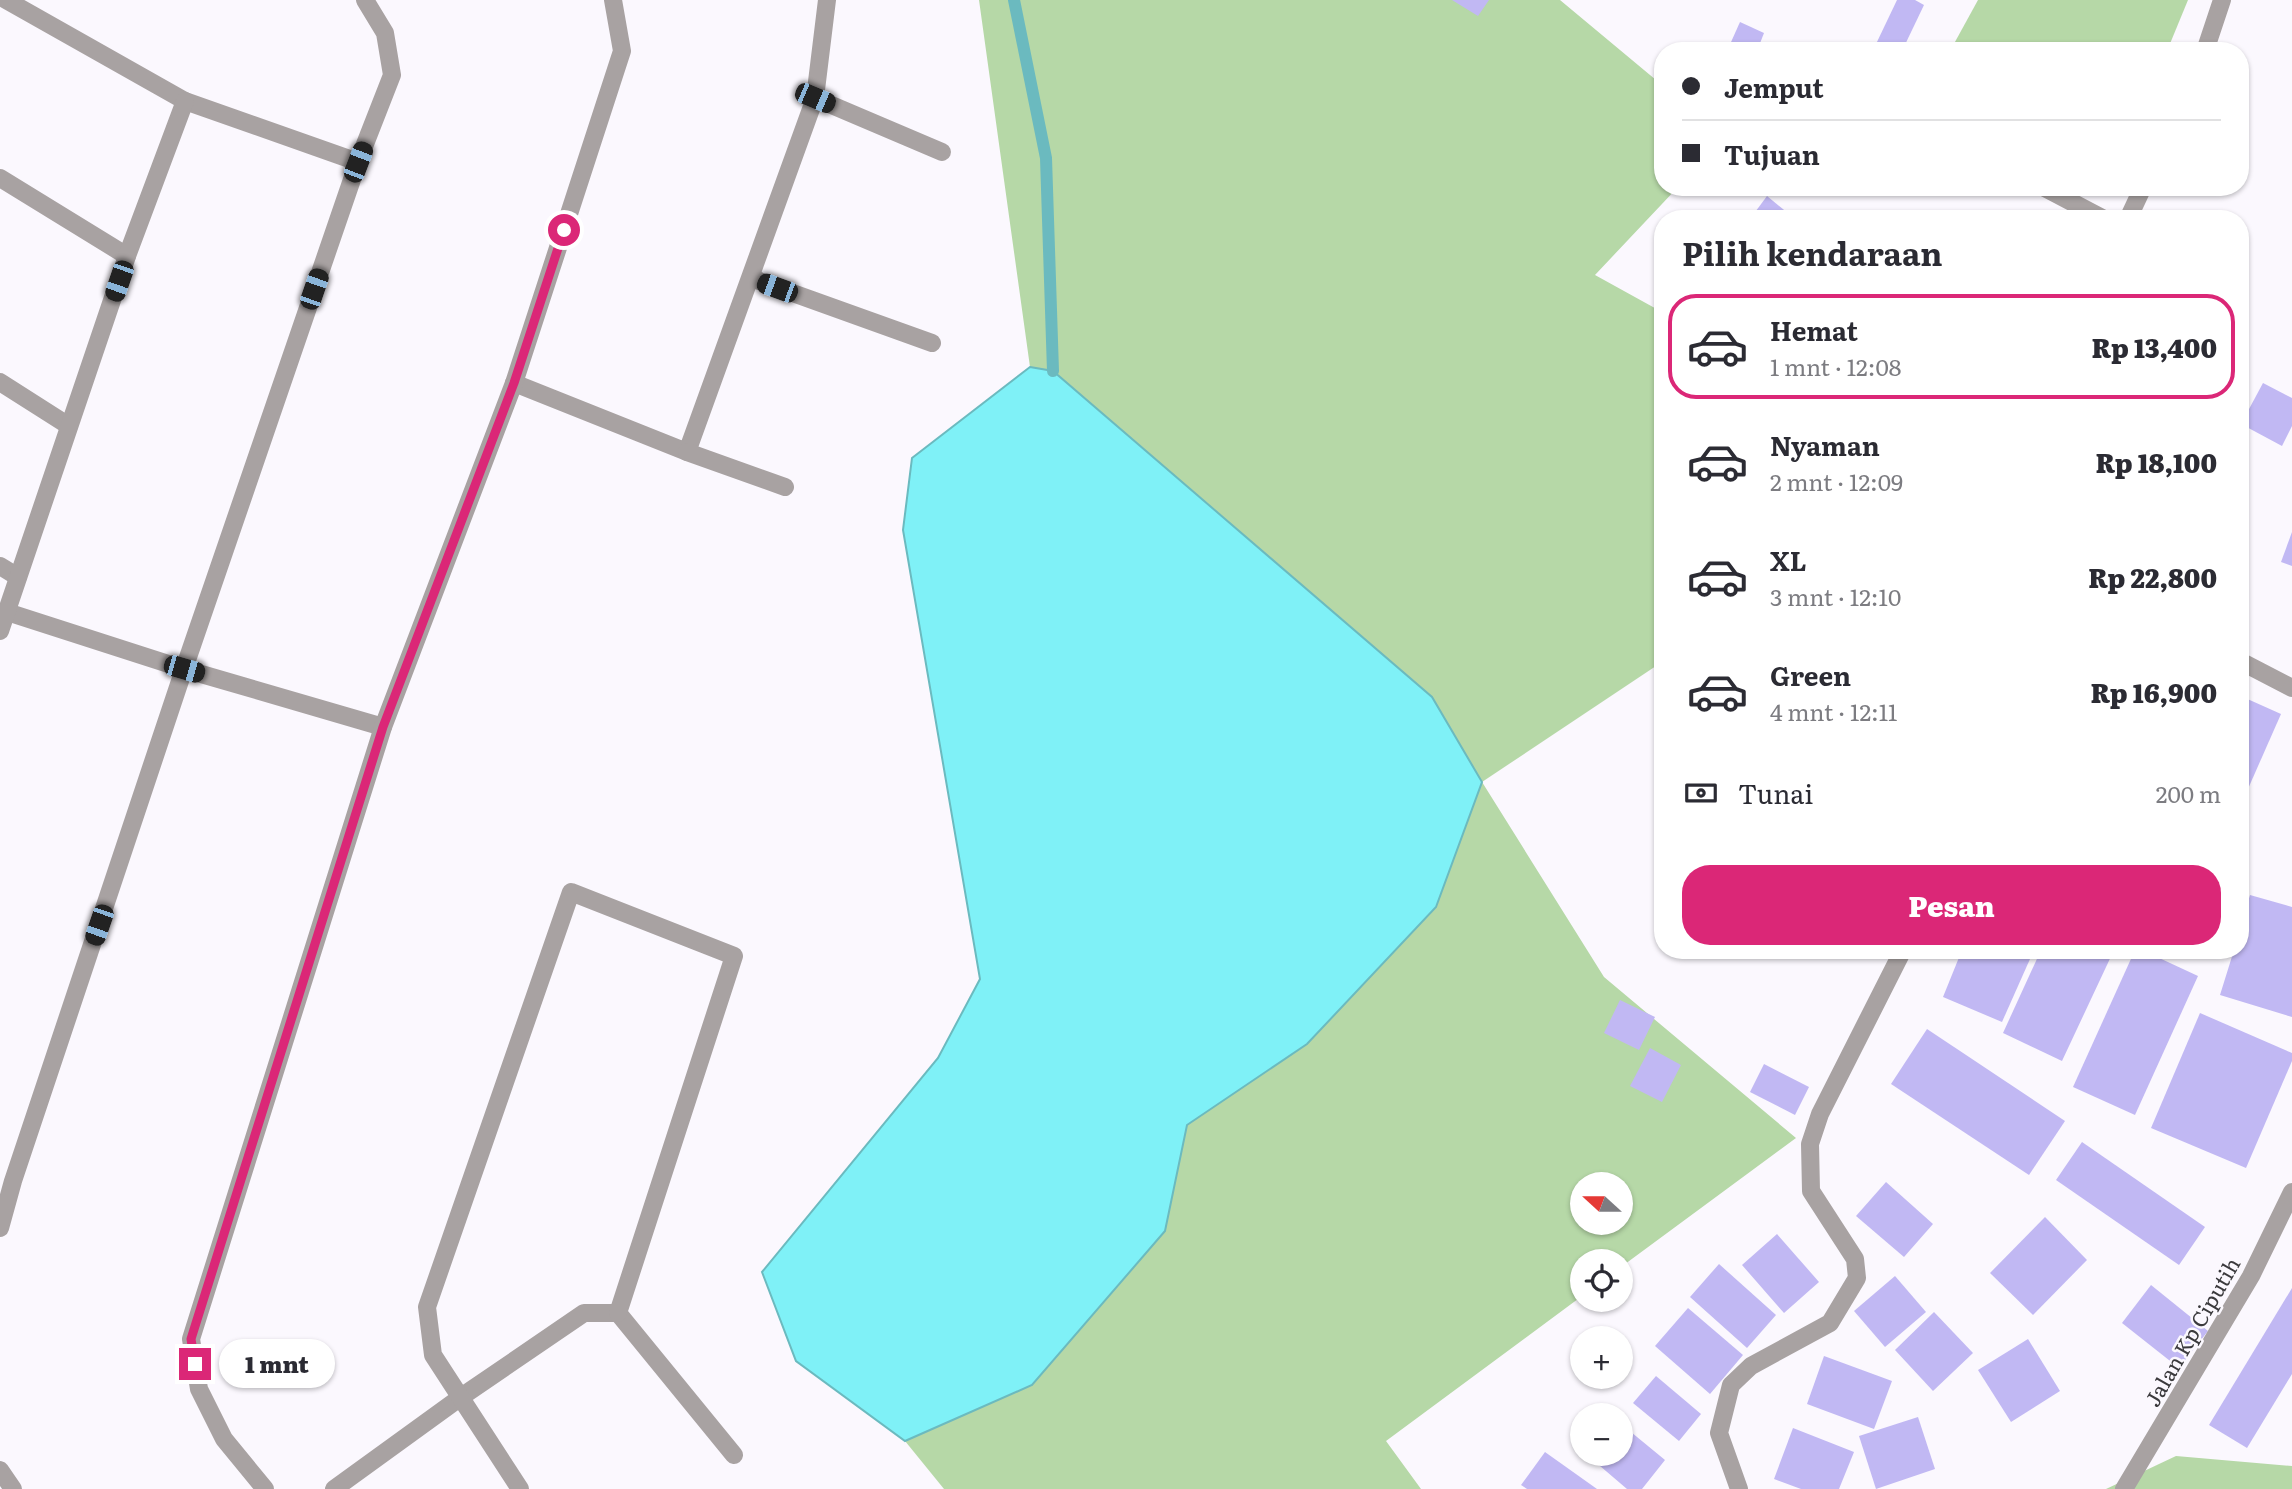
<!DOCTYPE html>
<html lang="id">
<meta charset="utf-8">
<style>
body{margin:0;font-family:Literata,serif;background:#f7f7f7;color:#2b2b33;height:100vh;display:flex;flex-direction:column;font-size:26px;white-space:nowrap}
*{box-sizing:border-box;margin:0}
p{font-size:23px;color:#7c7c81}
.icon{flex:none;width:38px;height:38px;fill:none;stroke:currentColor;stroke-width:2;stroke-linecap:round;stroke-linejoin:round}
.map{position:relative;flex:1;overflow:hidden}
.sheet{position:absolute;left:1654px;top:210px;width:595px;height:749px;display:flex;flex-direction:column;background:#fff;border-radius:28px;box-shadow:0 2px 5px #0004}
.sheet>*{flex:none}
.hud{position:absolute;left:1654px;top:42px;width:595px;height:154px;border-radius:28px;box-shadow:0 2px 5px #0004;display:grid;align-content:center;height:154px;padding:0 28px;background:#fff}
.needle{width:46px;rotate:291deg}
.buttons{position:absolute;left:1570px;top:1172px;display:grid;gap:14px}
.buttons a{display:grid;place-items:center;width:63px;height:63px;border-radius:50%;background:#fff;box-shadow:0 2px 5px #0004;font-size:35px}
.end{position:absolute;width:32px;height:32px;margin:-16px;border:9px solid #db2777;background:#fff;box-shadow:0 0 0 4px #fff}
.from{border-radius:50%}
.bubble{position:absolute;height:49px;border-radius:24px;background:#fff;box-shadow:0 2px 5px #0004;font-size:23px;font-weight:800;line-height:49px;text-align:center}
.car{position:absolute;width:21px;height:42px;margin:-21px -10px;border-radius:9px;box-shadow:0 0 5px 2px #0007;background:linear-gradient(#222 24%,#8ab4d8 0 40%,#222 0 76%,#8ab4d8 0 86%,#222 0)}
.hud b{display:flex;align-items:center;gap:24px;height:66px;font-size:26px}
.hud b+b{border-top:2px solid #e1e1e2}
.hud i{width:18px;height:18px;background:#2b2b33}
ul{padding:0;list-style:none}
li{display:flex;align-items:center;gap:21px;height:105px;margin:0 14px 10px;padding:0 14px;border:4px solid transparent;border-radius:28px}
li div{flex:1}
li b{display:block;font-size:26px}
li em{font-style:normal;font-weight:800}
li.current{border-color:#db2777}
li>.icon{width:63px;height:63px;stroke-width:1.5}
h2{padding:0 28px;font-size:32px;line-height:84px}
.pay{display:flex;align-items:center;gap:18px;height:77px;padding:0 28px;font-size:26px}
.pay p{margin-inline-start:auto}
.button{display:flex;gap:14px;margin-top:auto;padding:14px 28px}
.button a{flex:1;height:80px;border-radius:28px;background:#db2777;color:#fff;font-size:28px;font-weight:800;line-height:80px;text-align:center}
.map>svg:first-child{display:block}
</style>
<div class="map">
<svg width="2292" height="1489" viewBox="0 0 2292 1489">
<rect width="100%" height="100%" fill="#fbf8fe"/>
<g fill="#b6d8a7" fill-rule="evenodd">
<path d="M979 0H1560L1662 85V187H1678L1595 275 1662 312V662L1482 782 1604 977 1796 1138 1621 1267 1620 1262H1582V1296L1386 1441 1421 1489H944L905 1441 1032 1385 1165 1231 1187 1125 1307 1044 1482 782 1432 697 1053 372 1030 367ZM1582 1185H1620V1223H1582Z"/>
<path d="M1978 0H2188L2167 51H1950Z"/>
<path d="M2176 1456 2292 1466V1489H2106Z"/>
</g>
<path fill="#7ff1f7" stroke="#6bbabf" stroke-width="2" d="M1030 367 1053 371 1432 697 1482 782 1436 907 1307 1044 1187 1125 1165 1231 1032 1385 905 1441 796 1361 762 1272 938 1058 980 979 903 530 912 458Z"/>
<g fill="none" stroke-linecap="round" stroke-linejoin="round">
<path stroke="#6bbabf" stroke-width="12" d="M1014 0 1046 158 1053 371"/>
</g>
<g fill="#c1b8f3">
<path d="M1452 0H1489L1478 16Z"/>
<path d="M1897 0H1915L1924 5 1902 51H1889L1876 44Z"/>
<path d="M1740 22 1764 33 1757 51H1727Z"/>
<path d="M1767 196 1795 219H1750Z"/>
<path d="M2263 383 2292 398V426L2282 446 2241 424Z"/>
<path d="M2292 532V566L2281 562Z"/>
<path d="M2243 697 2281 714 2240 807V703Z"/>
<path d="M2250 895 2292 907V1017L2220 995 2234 950H2240V929Z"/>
<path d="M1962 950H2034L2002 1022 1943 997Z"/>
<path d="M2041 950H2114L2062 1061 2003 1033Z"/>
<path d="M2135 950H2142L2198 976 2135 1115 2073 1087Z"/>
<path d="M1620 1000 1655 1017 1639 1050 1604 1033Z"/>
<path d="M2200 1013 2292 1053V1061L2246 1168 2151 1128Z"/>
<path d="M1927 1029 2065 1121 2029 1175 1891 1084Z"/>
<path d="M1650 1048 1681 1065 1662 1102 1630 1086Z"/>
<path d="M1764 1064 1809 1087 1795 1115 1750 1092Z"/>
<path d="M2082 1142 2205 1227 2179 1265 2056 1180Z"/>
<path d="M1886 1182 1933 1224 1904 1257 1856 1216Z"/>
<path d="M2045 1217 2087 1260 2033 1315 1990 1273Z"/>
<path d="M1777 1234 1819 1282 1784 1313 1742 1265Z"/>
<path d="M1719 1264 1776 1315 1747 1348 1690 1297Z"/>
<path d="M1895 1276 1926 1312 1885 1347 1854 1311Z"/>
<path d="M2151 1285 2208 1331 2179 1368 2122 1323Z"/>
<path d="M2292 1288V1374L2247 1448 2209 1425Z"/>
<path d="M1688 1308 1743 1355 1710 1394 1655 1346Z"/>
<path d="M1934 1312 1973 1353 1933 1391 1895 1350Z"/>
<path d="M2028 1339 2060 1391 2011 1422 1978 1370Z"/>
<path d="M1824 1356 1892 1381 1874 1429 1807 1404Z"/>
<path d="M1656 1376 1701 1414 1679 1441 1633 1403Z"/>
<path d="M1918 1417 1935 1469 1876 1489 1859 1436Z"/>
<path d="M1620 1423 1665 1460 1642 1489H1627L1586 1454H1620Z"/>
<path d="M1793 1428 1854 1452 1839 1489H1801L1774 1479Z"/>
<path d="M1545 1452 1597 1489H1527L1521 1485Z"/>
</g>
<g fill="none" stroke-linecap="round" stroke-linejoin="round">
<g stroke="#a8a2a2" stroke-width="18">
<path d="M6 0 185 101 358 162"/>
<path d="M2205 51 2222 0"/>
<path d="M815 98 942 152"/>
<path d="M0 178 127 256"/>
<path d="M2043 187 2104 219"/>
<path d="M2128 219 2143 187"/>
<path d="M751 278 932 343"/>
<path d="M0 382 69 426"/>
<path d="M514 383 687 452 815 98 827 0"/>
<path d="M687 452 785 487"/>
<path d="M0 566 18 577"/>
<path d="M7 612 184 669 383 727"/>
<path d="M0 631 127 256 185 101"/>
<path d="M2240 661 2292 688"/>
<path d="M0 1228 13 1181 184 669 358 162 392 75 385 33 365 0"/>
<path d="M0 1470 13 1489"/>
<path d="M265 1489 224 1439 199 1389 191 1339 383 727 514 383 622 51 613 0"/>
<path d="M334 1489 461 1397 584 1313H618L734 1455"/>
<path d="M520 1489 433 1355 427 1307 571 892 734 956 618 1313"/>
<path d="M1739 1489 1719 1433 1731 1385 1751 1366 1830 1323 1857 1278 1855 1259 1811 1191 1810 1144 1820 1114 1903 950"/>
<path d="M2124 1489 2251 1276 2292 1192"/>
</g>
</g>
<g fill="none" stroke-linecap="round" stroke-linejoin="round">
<path stroke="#db2777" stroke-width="9" d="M195 1364 191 1339 383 727 514 383 564 230"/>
</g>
<g text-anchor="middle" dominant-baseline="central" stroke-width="5" stroke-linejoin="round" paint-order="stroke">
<g font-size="21" fill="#3b3a3d" stroke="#fbf8fe">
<text transform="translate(2191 1331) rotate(-60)">Jalan Kp Ciputih</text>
</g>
</g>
</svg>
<div class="buttons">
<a><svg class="needle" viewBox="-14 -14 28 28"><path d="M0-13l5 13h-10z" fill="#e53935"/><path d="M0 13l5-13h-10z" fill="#7c7c81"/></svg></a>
<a><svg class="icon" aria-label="locate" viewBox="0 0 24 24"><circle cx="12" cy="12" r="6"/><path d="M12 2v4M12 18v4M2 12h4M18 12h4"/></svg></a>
<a>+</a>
<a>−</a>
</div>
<i class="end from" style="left:564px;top:230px"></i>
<i class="end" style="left:195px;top:1364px"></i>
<div class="bubble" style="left:219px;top:1339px;width:116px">1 mnt</div>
<i class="car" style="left:815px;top:98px;rotate:113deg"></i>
<i class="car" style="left:358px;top:162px;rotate:21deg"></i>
<i class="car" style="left:119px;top:281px;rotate:199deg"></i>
<i class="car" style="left:777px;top:288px;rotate:290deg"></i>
<i class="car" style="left:314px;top:289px;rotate:19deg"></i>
<i class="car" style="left:184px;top:669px;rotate:106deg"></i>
<i class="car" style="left:99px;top:925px;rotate:199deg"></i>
<div class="hud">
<b><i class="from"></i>Jemput</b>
<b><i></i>Tujuan</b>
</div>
<section class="sheet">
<h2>Pilih kendaraan</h2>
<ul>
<li class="current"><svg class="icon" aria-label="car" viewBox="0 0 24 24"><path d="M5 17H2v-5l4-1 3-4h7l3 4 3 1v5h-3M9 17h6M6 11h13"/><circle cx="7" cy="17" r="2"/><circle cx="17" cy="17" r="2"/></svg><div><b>Hemat</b><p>1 mnt · 12:08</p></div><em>Rp 13,400</em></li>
<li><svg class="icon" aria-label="car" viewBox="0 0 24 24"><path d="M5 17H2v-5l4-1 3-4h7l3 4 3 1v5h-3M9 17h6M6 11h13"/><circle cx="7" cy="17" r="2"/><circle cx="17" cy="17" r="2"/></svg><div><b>Nyaman</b><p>2 mnt · 12:09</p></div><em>Rp 18,100</em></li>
<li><svg class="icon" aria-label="car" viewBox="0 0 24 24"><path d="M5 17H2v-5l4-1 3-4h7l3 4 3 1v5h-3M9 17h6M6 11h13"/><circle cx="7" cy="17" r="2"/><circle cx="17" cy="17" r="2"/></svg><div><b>XL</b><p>3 mnt · 12:10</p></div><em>Rp 22,800</em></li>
<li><svg class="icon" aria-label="car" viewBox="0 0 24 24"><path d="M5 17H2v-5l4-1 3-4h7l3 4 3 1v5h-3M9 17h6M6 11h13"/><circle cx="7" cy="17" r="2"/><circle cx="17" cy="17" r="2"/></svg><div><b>Green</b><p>4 mnt · 12:11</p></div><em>Rp 16,900</em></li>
</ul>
<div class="pay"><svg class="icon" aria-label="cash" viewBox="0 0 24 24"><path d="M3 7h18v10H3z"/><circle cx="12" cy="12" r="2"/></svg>Tunai<p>200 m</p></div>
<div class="button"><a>Pesan</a></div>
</section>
</div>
